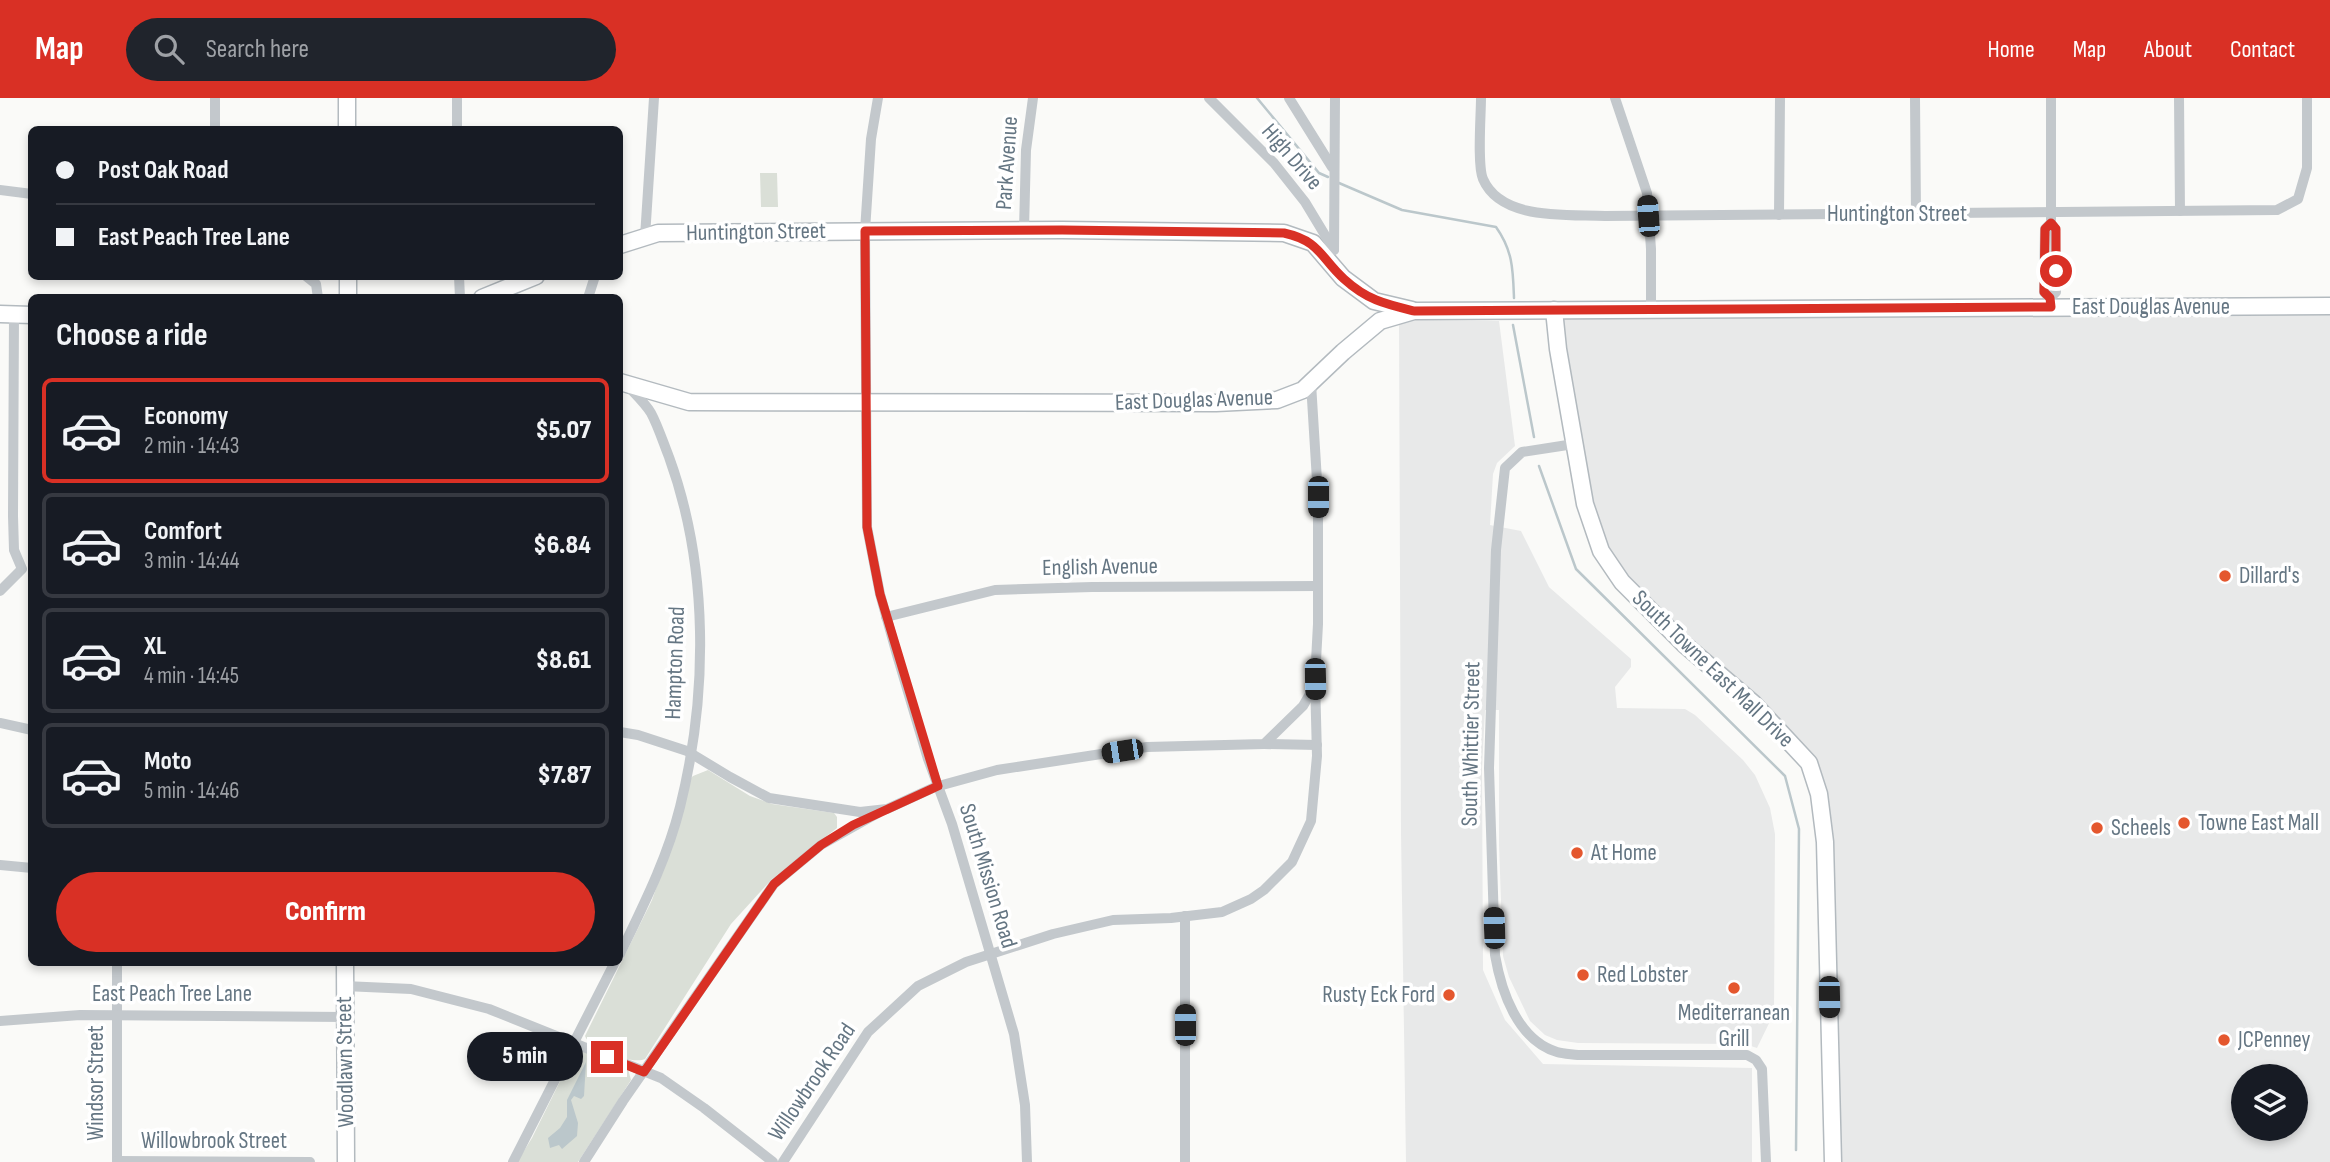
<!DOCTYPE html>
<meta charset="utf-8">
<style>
body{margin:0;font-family:"Sofia Sans Condensed",sans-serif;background:#20242c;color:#f1f3f6;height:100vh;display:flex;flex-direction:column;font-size:26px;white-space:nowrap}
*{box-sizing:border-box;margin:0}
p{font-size:23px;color:#9ea1a6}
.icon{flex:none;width:38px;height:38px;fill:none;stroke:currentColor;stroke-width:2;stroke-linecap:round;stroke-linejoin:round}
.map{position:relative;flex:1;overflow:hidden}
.drawer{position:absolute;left:28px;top:196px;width:595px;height:672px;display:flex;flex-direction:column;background:#171b24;border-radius:10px;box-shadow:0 4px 10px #0003}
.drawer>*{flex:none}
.top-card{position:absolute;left:28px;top:28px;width:595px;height:154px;border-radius:10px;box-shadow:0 4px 10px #0003;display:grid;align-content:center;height:154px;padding:0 28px;background:#171b24}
.controls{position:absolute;left:2231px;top:966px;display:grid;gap:14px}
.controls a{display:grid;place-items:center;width:77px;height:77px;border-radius:50%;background:#171b24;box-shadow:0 4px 10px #0003;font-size:35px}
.end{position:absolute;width:32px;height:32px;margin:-16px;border:9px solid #d93025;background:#fff;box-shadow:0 0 0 4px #fff}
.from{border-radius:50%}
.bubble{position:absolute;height:49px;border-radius:24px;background:#171b24;box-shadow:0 4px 10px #0003;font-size:23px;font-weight:800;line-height:49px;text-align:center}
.car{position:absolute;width:21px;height:42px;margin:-21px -10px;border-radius:9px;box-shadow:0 0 5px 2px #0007;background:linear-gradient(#222 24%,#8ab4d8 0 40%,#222 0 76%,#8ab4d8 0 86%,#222 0)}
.top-card b{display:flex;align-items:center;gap:24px;height:66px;font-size:26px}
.top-card b+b{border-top:2px solid #363941}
.top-card i{width:18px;height:18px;background:#f1f3f6}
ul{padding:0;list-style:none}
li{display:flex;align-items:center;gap:21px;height:105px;margin:0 14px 10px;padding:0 14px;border:4px solid #363941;border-radius:10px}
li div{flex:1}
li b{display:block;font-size:26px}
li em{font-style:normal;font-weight:800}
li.current{border-color:#d93025}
li>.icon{width:63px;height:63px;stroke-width:1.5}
h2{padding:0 28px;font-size:32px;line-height:84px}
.cta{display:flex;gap:14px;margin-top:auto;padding:14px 28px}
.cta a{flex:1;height:80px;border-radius:42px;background:#d93025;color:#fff;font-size:28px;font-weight:800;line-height:80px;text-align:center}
header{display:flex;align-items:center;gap:42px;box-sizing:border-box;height:98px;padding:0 35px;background:#d93025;color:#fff}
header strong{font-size:33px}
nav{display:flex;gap:38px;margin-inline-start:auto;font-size:24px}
.search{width:490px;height:63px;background:#20242c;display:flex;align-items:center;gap:18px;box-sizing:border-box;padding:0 24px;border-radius:38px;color:#9ea1a6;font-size:26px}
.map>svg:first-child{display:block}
</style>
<header>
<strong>Map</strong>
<div class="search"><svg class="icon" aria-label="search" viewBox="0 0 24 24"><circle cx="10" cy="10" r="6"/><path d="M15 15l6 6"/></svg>Search here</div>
<nav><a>Home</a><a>Map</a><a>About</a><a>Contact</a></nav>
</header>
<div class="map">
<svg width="2330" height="1064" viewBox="0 0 2330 1064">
<rect width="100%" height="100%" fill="#fafaf8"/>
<g fill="#e8e9e9" fill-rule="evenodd">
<path d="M2330 208V1064H1829L1825 744 1809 665 1601 453 1554 212ZM2244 978H2296V1031H2244Z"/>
<path d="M1411 222 1499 223 1515 348 1497 365 1493 376 1490 427 1521 433 1549 489 1631 561V569L1615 589 1617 610 1685 611 1695 617 1743 662 1755 677 1770 710 1775 736 1774 915 1757 950 1745 946 1578 945 1557 942 1545 937 1530 923 1509 879 1503 858 1499 747V612H1485L1482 671 1483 872 1505 922 1543 966 1752 970V1064H1406L1401 735 1399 224Z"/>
</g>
<g fill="#dadfd7">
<path d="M760 75H777L778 109H761Z"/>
<path d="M708 672 750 698 772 706 834 715 837 719V730L772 781 731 826 645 961C633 967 589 951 585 938L652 802 679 726 688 683 693 678Z"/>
<path d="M583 953 628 971 631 982 578 1064H517L532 1040 573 957Z"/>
</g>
<path fill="#bbc7cb" d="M586 964 584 998 581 1001 574 998 571 1002 578 1025 577 1038 562 1051 559 1047 550 1050 548 1040 560 1030 567 1019V1002Z"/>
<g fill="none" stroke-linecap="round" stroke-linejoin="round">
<g stroke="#bbc7cb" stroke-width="2.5">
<path d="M1257 0 1319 75 1328 79"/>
<path d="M1339 85 1402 112 1496 129C1513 153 1513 172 1514 200"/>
<path d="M1513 227 1534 339"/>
<path d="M1539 368 1576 471 1785 678 1799 731 1796 1052"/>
</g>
<g stroke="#b3babf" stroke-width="19">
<g id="secondary">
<path d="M347 0V32"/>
<path d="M620 147 658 135 1062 132 1284 135 1313 145 1343 180 1374 203 1412 212"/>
<path d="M348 178V200"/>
<path d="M482 200 536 178"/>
<path d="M1554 212 1558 251 1585 406 1601 453 1622 484 1685 547 1753 605 1809 665 1819 696 1825 744 1833 1064"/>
<path d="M0 216 32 217"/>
<path d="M620 284 689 304 1216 305 1277 302 1303 292 1343 254 1380 223 1414 213 2330 208"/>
<path d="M345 864 346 1064"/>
</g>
</g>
<g stroke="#c3c8cc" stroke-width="10">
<path d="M457 0V32"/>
<path d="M878 0 871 41 865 133 867 429 880 496 897 557 928 661 952 726 1014 936 1025 1007 1027 1064"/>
<path d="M1209 0 1274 65 1305 104 1334 152"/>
<path d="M1289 0 1332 69"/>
<path d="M1481 0C1481 17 1477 67 1483 81 1501 123 1568 116 1605 118L2277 112 2298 101 2307 70V0"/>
<path d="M1615 0 1647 95 1651 151V211"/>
<path d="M1915 0 1916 116"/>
<path d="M2179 0 2180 113"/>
<path d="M215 32V0"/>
<path d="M0 92 32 96"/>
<path d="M1779 117 1780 0"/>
<path d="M1024 132 1026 52 1033 0"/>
<path d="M645 139 654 0"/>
<path d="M1334 152 1335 0"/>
<path d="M306 178 316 186 318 200"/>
<path d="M459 178 460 200"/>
<path d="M588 200 595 178"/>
<path d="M2050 200 2056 194 2055 131 2051 125V0"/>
<path d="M2051 205 2050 200 2044 194 2045 131 2051 125"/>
<path d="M1574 346 1522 354 1505 370 1496 452 1489 670 1495 857C1501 892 1517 942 1557 954 1563 956 1571 956 1578 957H1747L1756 962 1762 971 1766 1064"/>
<path d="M0 493 22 471 14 452 13 418 14 217"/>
<path d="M886 519 995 492 1092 489 1318 488"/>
<path d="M0 625 32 632"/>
<path d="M620 634 638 637 687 653 730 679 769 700 860 714 887 711 935 689 997 672 1147 649 1264 646 1303 608 1314 589"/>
<path d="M1264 646 1317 647"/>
<path d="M0 767 32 770"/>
<path d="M1185 818V1064"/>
<path d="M620 856C643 808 667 761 680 709 708 597 709 469 669 359 663 344 658 328 651 315 645 305 634 295 627 287"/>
<path d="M117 864V1064"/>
<path d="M344 888 411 891 489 911 661 980 704 1010 773 1064"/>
<path d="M0 923 80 917 344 919"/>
<path d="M117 1063 310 1064"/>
<path d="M513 1064 615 864"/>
<path d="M584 1064 623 1003 774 786 821 747 878 715"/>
<path d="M783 1064 868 934 918 888 966 864 1053 836 1113 822 1171 820 1222 814 1251 801 1264 792 1292 764 1311 723 1317 658 1315 581 1318 526V399L1311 285"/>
</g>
<use href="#secondary" stroke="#fff" stroke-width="16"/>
</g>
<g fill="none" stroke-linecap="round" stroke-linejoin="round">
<path stroke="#d93025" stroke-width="9" d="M607 959 644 974 774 786 821 747 853 727 938 688 880 496 867 429 865 133 1062 132 1284 135C1320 143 1320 159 1344 181 1367 202 1385 206 1414 213L2051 209 2050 200 2044 194 2045 131 2051 125 2056 131V173"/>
</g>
<g fill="#e4572e" stroke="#fff" stroke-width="2.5">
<circle cx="2225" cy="478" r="7"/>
<circle cx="2184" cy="725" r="7"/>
<circle cx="2097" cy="730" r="7"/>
<circle cx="1577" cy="755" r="7"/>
<circle cx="1583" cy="877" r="7"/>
<circle cx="1734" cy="890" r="7"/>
<circle cx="1449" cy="897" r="7"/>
<circle cx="2224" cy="942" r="7"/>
</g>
<g text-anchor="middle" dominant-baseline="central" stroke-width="7" stroke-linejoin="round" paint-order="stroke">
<g font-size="23" fill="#657683" stroke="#fff">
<text transform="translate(1292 59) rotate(49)">High Drive</text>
<text transform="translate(1007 65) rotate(-86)">Park Avenue</text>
<text x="1897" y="116">Huntington Street</text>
<text transform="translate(756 134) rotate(-1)">Huntington Street</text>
<text x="2151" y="209">East Douglas Avenue</text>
<text transform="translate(1194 302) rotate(-2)">East Douglas Avenue</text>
<text transform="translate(1100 469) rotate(-1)">English Avenue</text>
<text transform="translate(675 565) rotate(-88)">Hampton Road</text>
<text transform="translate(1713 571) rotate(44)">South Towne East Mall Drive</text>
<text transform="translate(1471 646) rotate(-89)">South Whittier Street</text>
<text transform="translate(988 778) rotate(73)">South Mission Road</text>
<text x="172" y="896">East Peach Tree Lane</text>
<text transform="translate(345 964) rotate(-91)">Woodlawn Street</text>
<text transform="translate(812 984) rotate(-56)">Willowbrook Road</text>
<text transform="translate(96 985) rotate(-90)">Windsor Street</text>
<text x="214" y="1043">Willowbrook Street</text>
</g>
<g font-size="23" fill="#657683" stroke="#fff" text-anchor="start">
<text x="2239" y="478">Dillard's</text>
<text x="2198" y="725">Towne East Mall</text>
<text x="2111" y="730">Scheels</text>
<text x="1591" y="755">At Home</text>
<text x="1597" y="877">Red Lobster</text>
<text x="1435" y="897" text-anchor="end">Rusty Eck Ford</text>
<text x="1734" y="915" text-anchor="middle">Mediterranean<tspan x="1734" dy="26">Grill</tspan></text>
<text x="2238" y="942">JCPenney</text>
</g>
</g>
</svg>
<div class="controls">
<a><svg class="icon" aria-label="layers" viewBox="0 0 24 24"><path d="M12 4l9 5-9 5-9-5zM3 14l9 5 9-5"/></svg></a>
</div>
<i class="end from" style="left:2056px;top:173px"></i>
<i class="end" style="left:607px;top:959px"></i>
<div class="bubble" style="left:467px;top:934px;width:116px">5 min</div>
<i class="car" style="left:1648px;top:118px;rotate:356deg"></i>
<i class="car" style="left:1318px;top:399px;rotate:180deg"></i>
<i class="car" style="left:1315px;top:581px;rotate:179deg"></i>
<i class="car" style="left:1122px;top:653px;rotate:261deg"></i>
<i class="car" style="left:1494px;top:830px;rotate:358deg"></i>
<i class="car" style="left:1829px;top:899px;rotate:179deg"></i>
<i class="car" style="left:1185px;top:927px;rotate:0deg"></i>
<div class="top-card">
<b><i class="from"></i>Post Oak Road</b>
<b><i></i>East Peach Tree Lane</b>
</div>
<section class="drawer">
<h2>Choose a ride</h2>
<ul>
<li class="current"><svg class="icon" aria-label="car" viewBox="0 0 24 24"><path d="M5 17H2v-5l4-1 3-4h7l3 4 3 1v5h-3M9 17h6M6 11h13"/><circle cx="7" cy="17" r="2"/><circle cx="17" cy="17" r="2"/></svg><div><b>Economy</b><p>2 min · 14:43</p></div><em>$5.07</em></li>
<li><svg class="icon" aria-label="car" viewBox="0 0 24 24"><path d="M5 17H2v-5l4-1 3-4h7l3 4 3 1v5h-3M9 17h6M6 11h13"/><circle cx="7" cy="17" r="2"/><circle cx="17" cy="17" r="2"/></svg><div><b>Comfort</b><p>3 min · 14:44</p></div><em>$6.84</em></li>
<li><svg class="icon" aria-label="car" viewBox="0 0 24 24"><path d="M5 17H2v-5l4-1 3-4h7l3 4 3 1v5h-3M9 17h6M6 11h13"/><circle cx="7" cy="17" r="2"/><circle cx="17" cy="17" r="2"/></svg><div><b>XL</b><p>4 min · 14:45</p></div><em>$8.61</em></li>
<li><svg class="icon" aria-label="car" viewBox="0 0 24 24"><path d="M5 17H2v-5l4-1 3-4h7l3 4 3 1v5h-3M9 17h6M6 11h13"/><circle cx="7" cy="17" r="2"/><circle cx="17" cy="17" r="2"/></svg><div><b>Moto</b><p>5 min · 14:46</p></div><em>$7.87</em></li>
</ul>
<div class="cta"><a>Confirm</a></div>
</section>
</div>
